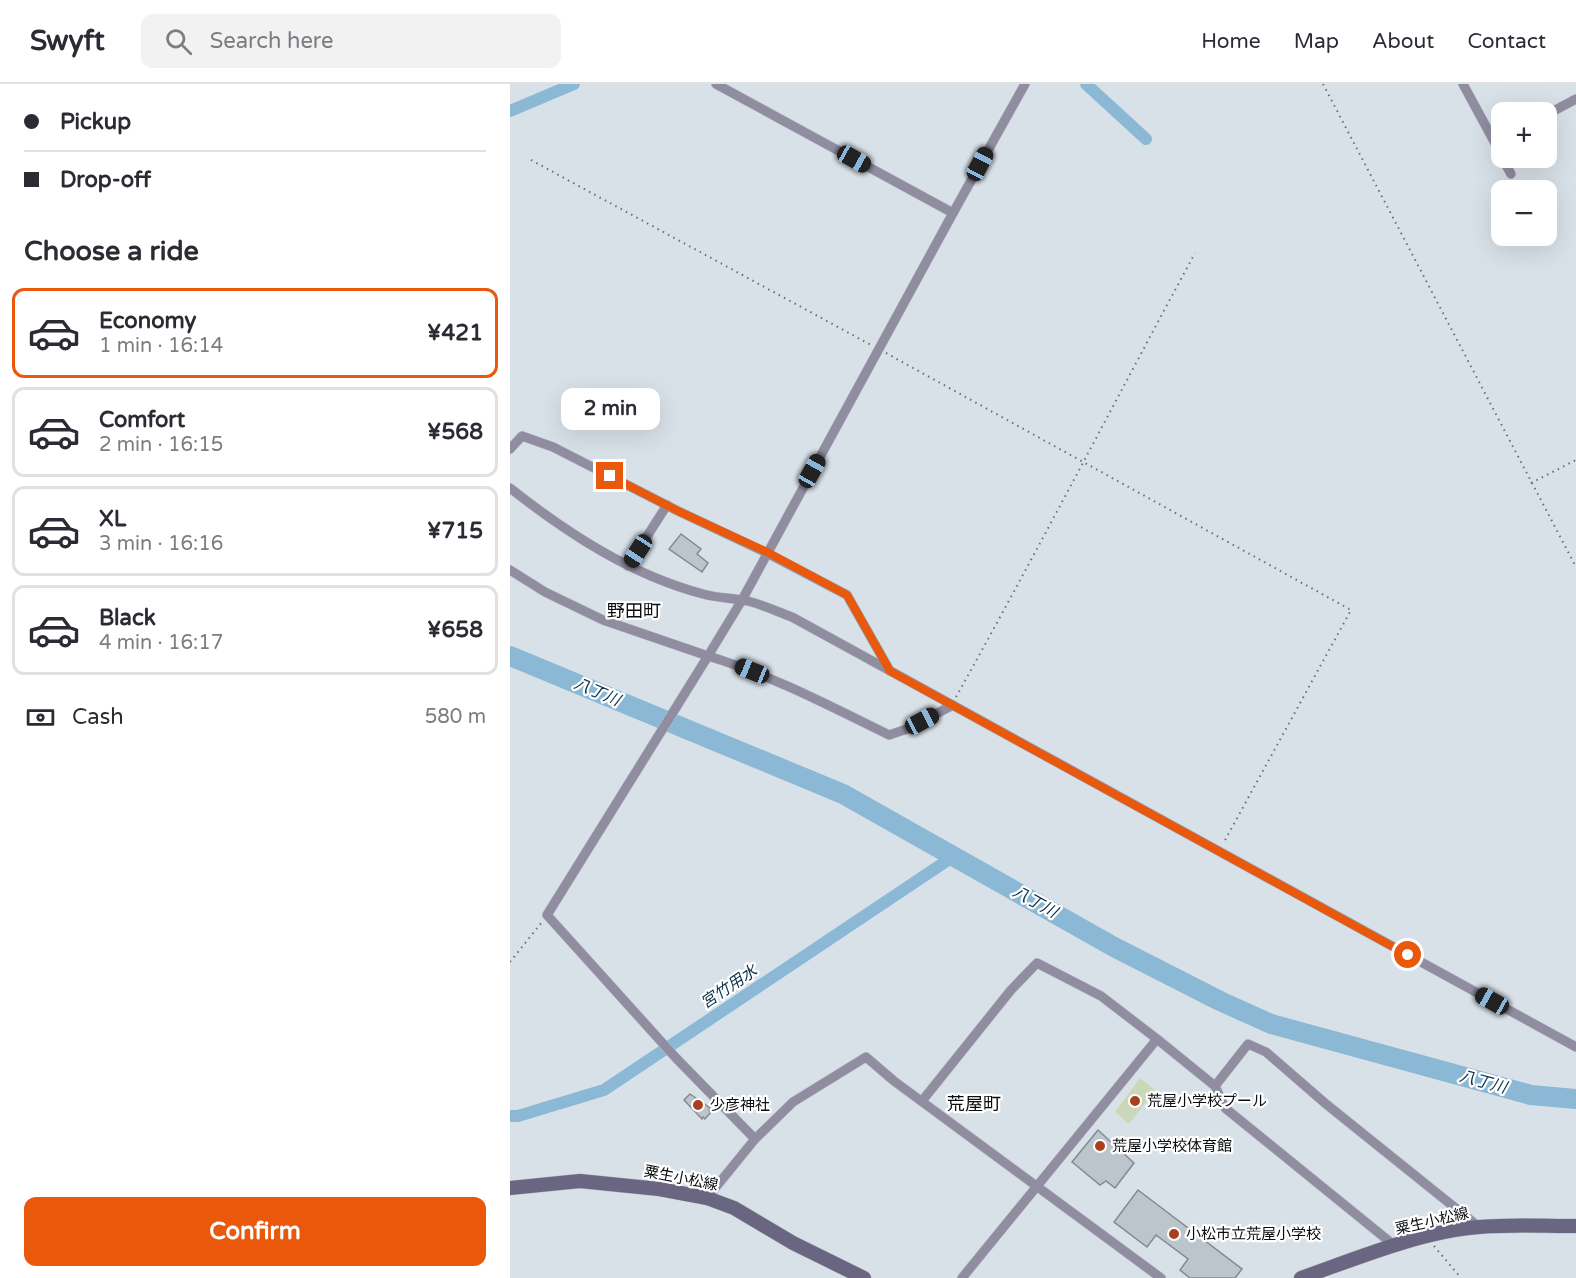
<!DOCTYPE html>
<meta charset="utf-8">
<style>
body{margin:0;font-family:"Varela Round","Noto Sans JP",sans-serif;background:#f2f2f3;color:#2b2b33;height:100vh;display:flex;flex-direction:column;font-size:22px;white-space:nowrap}
*{box-sizing:border-box;margin:0}
p{font-size:20px;color:#7c7c81}
.icon{flex:none;width:33px;height:33px;fill:none;stroke:currentColor;stroke-width:2;stroke-linecap:round;stroke-linejoin:round}
.map{position:relative;flex:1;overflow:hidden}
.drawer{display:flex;flex-direction:column;background:#fff;width:510px}
.drawer>*{flex:none}
.banner{display:grid;align-content:center;height:132px;padding:0 24px;background:#fff}
.controls{position:absolute;left:981px;top:18px;display:grid;gap:12px}
.controls a{display:grid;place-items:center;width:66px;height:66px;border-radius:12px;background:#fff;box-shadow:0 6px 24px #0002;font-size:30px}
.end{position:absolute;width:27px;height:27px;margin:-14px;border:8px solid #ea580c;background:#fff;box-shadow:0 0 0 3px #fff}
.from{border-radius:50%}
.bubble{position:absolute;height:42px;border-radius:12px;background:#fff;box-shadow:0 6px 24px #0002;font-size:20px;font-weight:700;line-height:42px;text-align:center}
.car{position:absolute;width:18px;height:36px;margin:-18px -9px;border-radius:8px;box-shadow:0 0 4px 2px #0007;background:linear-gradient(#222 24%,#8ab4d8 0 40%,#222 0 76%,#8ab4d8 0 86%,#222 0)}
.banner b{display:flex;align-items:center;gap:21px;height:57px;font-size:22px}
.banner b+b{border-top:2px solid #e1e1e2}
.banner i{width:15px;height:15px;background:#2b2b33}
ul{padding:0;list-style:none}
li{display:flex;align-items:center;gap:18px;height:90px;margin:0 12px 9px;padding:0 12px;border:3px solid #e1e1e2;border-radius:12px}
li div{flex:1}
li b{display:block;font-size:22px}
li em{font-style:normal;font-weight:700}
li.current{border-color:#ea580c}
li>.icon{width:54px;height:54px;stroke-width:1.5}
h2{padding:0 24px;font-size:27px;line-height:72px}
.pay{display:flex;align-items:center;gap:15px;height:66px;padding:0 24px;font-size:22px}
.pay p{margin-inline-start:auto}
.cta{display:flex;gap:12px;margin-top:auto;padding:12px 24px}
.cta a{flex:1;height:69px;border-radius:12px;background:#ea580c;color:#fff;font-size:24px;font-weight:700;line-height:69px;text-align:center}
header{display:flex;align-items:center;gap:36px;box-sizing:border-box;height:84px;padding:0 30px;background:#fff;border-bottom:2px solid #e1e1e2}
header strong{font-size:28px}
nav{display:flex;gap:33px;margin-inline-start:auto;font-size:21px}
.search{width:420px;height:54px;background:#f2f2f3;display:flex;align-items:center;gap:15px;box-sizing:border-box;padding:0 21px;border-radius:12px;color:#7c7c81;font-size:22px}
main{display:flex;flex:1;min-height:0}
.map>svg:first-child{display:block}
</style>
<header>
<strong>Swyft</strong>
<div class="search"><svg class="icon" aria-label="search" viewBox="0 0 24 24"><circle cx="10" cy="10" r="6"/><path d="M15 15l6 6"/></svg>Search here</div>
<nav><a>Home</a><a>Map</a><a>About</a><a>Contact</a></nav>
</header>
<main>
<section class="drawer">
<div class="banner">
<b><i class="from"></i>Pickup</b>
<b><i></i>Drop-off</b>
</div>
<h2>Choose a ride</h2>
<ul>
<li class="current"><svg class="icon" aria-label="car" viewBox="0 0 24 24"><path d="M5 17H2v-5l4-1 3-4h7l3 4 3 1v5h-3M9 17h6M6 11h13"/><circle cx="7" cy="17" r="2"/><circle cx="17" cy="17" r="2"/></svg><div><b>Economy</b><p>1 min · 16:14</p></div><em>¥421</em></li>
<li><svg class="icon" aria-label="car" viewBox="0 0 24 24"><path d="M5 17H2v-5l4-1 3-4h7l3 4 3 1v5h-3M9 17h6M6 11h13"/><circle cx="7" cy="17" r="2"/><circle cx="17" cy="17" r="2"/></svg><div><b>Comfort</b><p>2 min · 16:15</p></div><em>¥568</em></li>
<li><svg class="icon" aria-label="car" viewBox="0 0 24 24"><path d="M5 17H2v-5l4-1 3-4h7l3 4 3 1v5h-3M9 17h6M6 11h13"/><circle cx="7" cy="17" r="2"/><circle cx="17" cy="17" r="2"/></svg><div><b>XL</b><p>3 min · 16:16</p></div><em>¥715</em></li>
<li><svg class="icon" aria-label="car" viewBox="0 0 24 24"><path d="M5 17H2v-5l4-1 3-4h7l3 4 3 1v5h-3M9 17h6M6 11h13"/><circle cx="7" cy="17" r="2"/><circle cx="17" cy="17" r="2"/></svg><div><b>Black</b><p>4 min · 16:17</p></div><em>¥658</em></li>
</ul>
<div class="pay"><svg class="icon" aria-label="cash" viewBox="0 0 24 24"><path d="M3 7h18v10H3z"/><circle cx="12" cy="12" r="2"/></svg>Cash<p>580 m</p></div>
<div class="cta"><a>Confirm</a></div>
</section>
<div class="map">
<svg width="1066" height="1194" viewBox="0 0 1066 1194">
<rect width="100%" height="100%" fill="#d9e1e8"/>
<path fill="#ccd7ba" d="M630 994 645 1006 619 1040 605 1028Z"/>
<g fill="none" stroke-linecap="round" stroke-linejoin="round">
<g stroke="#8bb9d5" stroke-width="12">
<path d="M576 0 636 55"/>
<path d="M0 27 64 0"/>
<path d="M0 1032H8L94 1006 444 772"/>
</g>
<path stroke="#8bb9d5" stroke-width="20" d="M0 572 333 710 604 863 710 917 761 940 1021 1011 1066 1015"/>
</g>
<g fill="#bdc5cc" stroke="#838a91" stroke-width="1.5">
<path d="M171 450 191 465 187 470 198 479 192 488 159 465Z"/>
<path d="M180 1010 200 1024 199 1026 201 1028 195 1035 193 1033 192 1035 174 1016Z"/>
<path d="M588 1046 624 1079 605 1104 596 1097 590 1101 562 1078Z"/>
<path d="M628 1106 732 1185 725 1194H680L670 1186 678 1175 646 1151 637 1163 604 1138Z"/>
</g>
<g fill="none" stroke-linecap="round" stroke-linejoin="round">
<g stroke="#b8bfc5" stroke-width="10">
<g id="street">
<path d="M953 0 992 72"/>
<path d="M1036 31 1066 15"/>
<path d="M992 74 1001 90"/>
<path d="M443 129 515 0"/>
<path d="M0 365 12 352 43 363 168 427 257 469 337 511 380 587"/>
<path d="M0 404C57 449 121 491 193 510 207 514 223 514 238 517 253 521 268 528 282 533L1066 963"/>
<path d="M118 482 157 421"/>
<path d="M0 486 35 508 93 536 198 572 232 516 443 129 206 0"/>
<path d="M705 1002 738 960 756 968 816 1020 969 1143"/>
<path d="M412 1017 501 906 527 879 591 912 647 955 705 1002 715 1024 885 1162"/>
<path d="M245 1055 166 974 37 831 198 572C261 591 320 622 379 651L397 645 443 621"/>
<path d="M197 1114 245 1055 283 1018 356 973 384 997 651 1194"/>
<path d="M452 1194 647 955"/>
</g>
</g>
<g stroke="#b8bfc5" stroke-width="15">
<g id="secondary">
<path d="M0 1104 70 1097 149 1105 197 1114 224 1124 283 1159 354 1194"/>
<path d="M791 1194C845 1175 912 1147 969 1143 1001 1140 1034 1142 1066 1142"/>
</g>
</g>
<g stroke="#6a6f73" stroke-width="2" stroke-dasharray="1.5 4.5" stroke-linecap="butt">
<path d="M813 0 1066 483"/>
<path d="M21 76 361 261"/>
<path d="M376 269 841 526 714 758"/>
<path d="M1021 399 1066 376"/>
<path d="M446 613C528 466 605 317 685 169"/>
<path d="M0 878 32 838"/>
<path d="M924 1162 951 1194"/>
</g>
<use href="#street" stroke="#908da1" stroke-width="9"/>
<use href="#secondary" stroke="#6a6682" stroke-width="14"/>
</g>
<g fill="none" stroke-linecap="round" stroke-linejoin="round">
<path stroke="#ea580c" stroke-width="8" d="M100 392 168 427 257 468 337 511 380 587 898 871"/>
</g>
<g fill="#a84020" stroke="#fff" stroke-width="2">
<circle cx="625" cy="1017" r="6"/>
<circle cx="188" cy="1021" r="6"/>
<circle cx="590" cy="1062" r="6"/>
<circle cx="664" cy="1150" r="6"/>
</g>
<g text-anchor="middle" dominant-baseline="central" stroke-width="4.5" stroke-linejoin="round" paint-order="stroke">
<g font-size="15" fill="#0a0c0e" stroke="#fff" text-anchor="start">
<text x="637" y="1017">荒屋小学校プール</text>
<text x="200" y="1021">少彦神社</text>
<text x="602" y="1062">荒屋小学校体育館</text>
<text x="676" y="1150">小松市立荒屋小学校</text>
</g>
<g font-size="15" fill="#0a0c0e" stroke="#fff">
<text transform="translate(171 1094) rotate(11)">粟生小松線</text>
<text transform="translate(922 1137) rotate(-13)">粟生小松線</text>
</g>
<g font-size="16" font-style="italic" fill="#0d3448" stroke="#fff">
<text transform="translate(87 608) rotate(23)">八丁川</text>
<text transform="translate(525 818) rotate(29)">八丁川</text>
<text transform="translate(219 903) rotate(-34)">宮竹用水</text>
<text transform="translate(973 998) rotate(15)">八丁川</text>
</g>
<g font-size="18" fill="#0a0c0e" stroke="#fff">
<text x="124" y="527">野田町</text>
<text x="464" y="1020">荒屋町</text>
</g>
</g>
</svg>
<div class="controls">
<a>+</a>
<a>−</a>
</div>
<i class="end from" style="left:898px;top:871px"></i>
<i class="end" style="left:100px;top:392px"></i>
<div class="bubble" style="left:51px;top:304px;width:99px">2 min</div>
<i class="car" style="left:344px;top:75px;rotate:119deg"></i>
<i class="car" style="left:470px;top:80px;rotate:28deg"></i>
<i class="car" style="left:302px;top:387px;rotate:29deg"></i>
<i class="car" style="left:128px;top:467px;rotate:213deg"></i>
<i class="car" style="left:242px;top:587px;rotate:292deg"></i>
<i class="car" style="left:412px;top:637px;rotate:62deg"></i>
<i class="car" style="left:982px;top:917px;rotate:299deg"></i>
</div>
</main>
